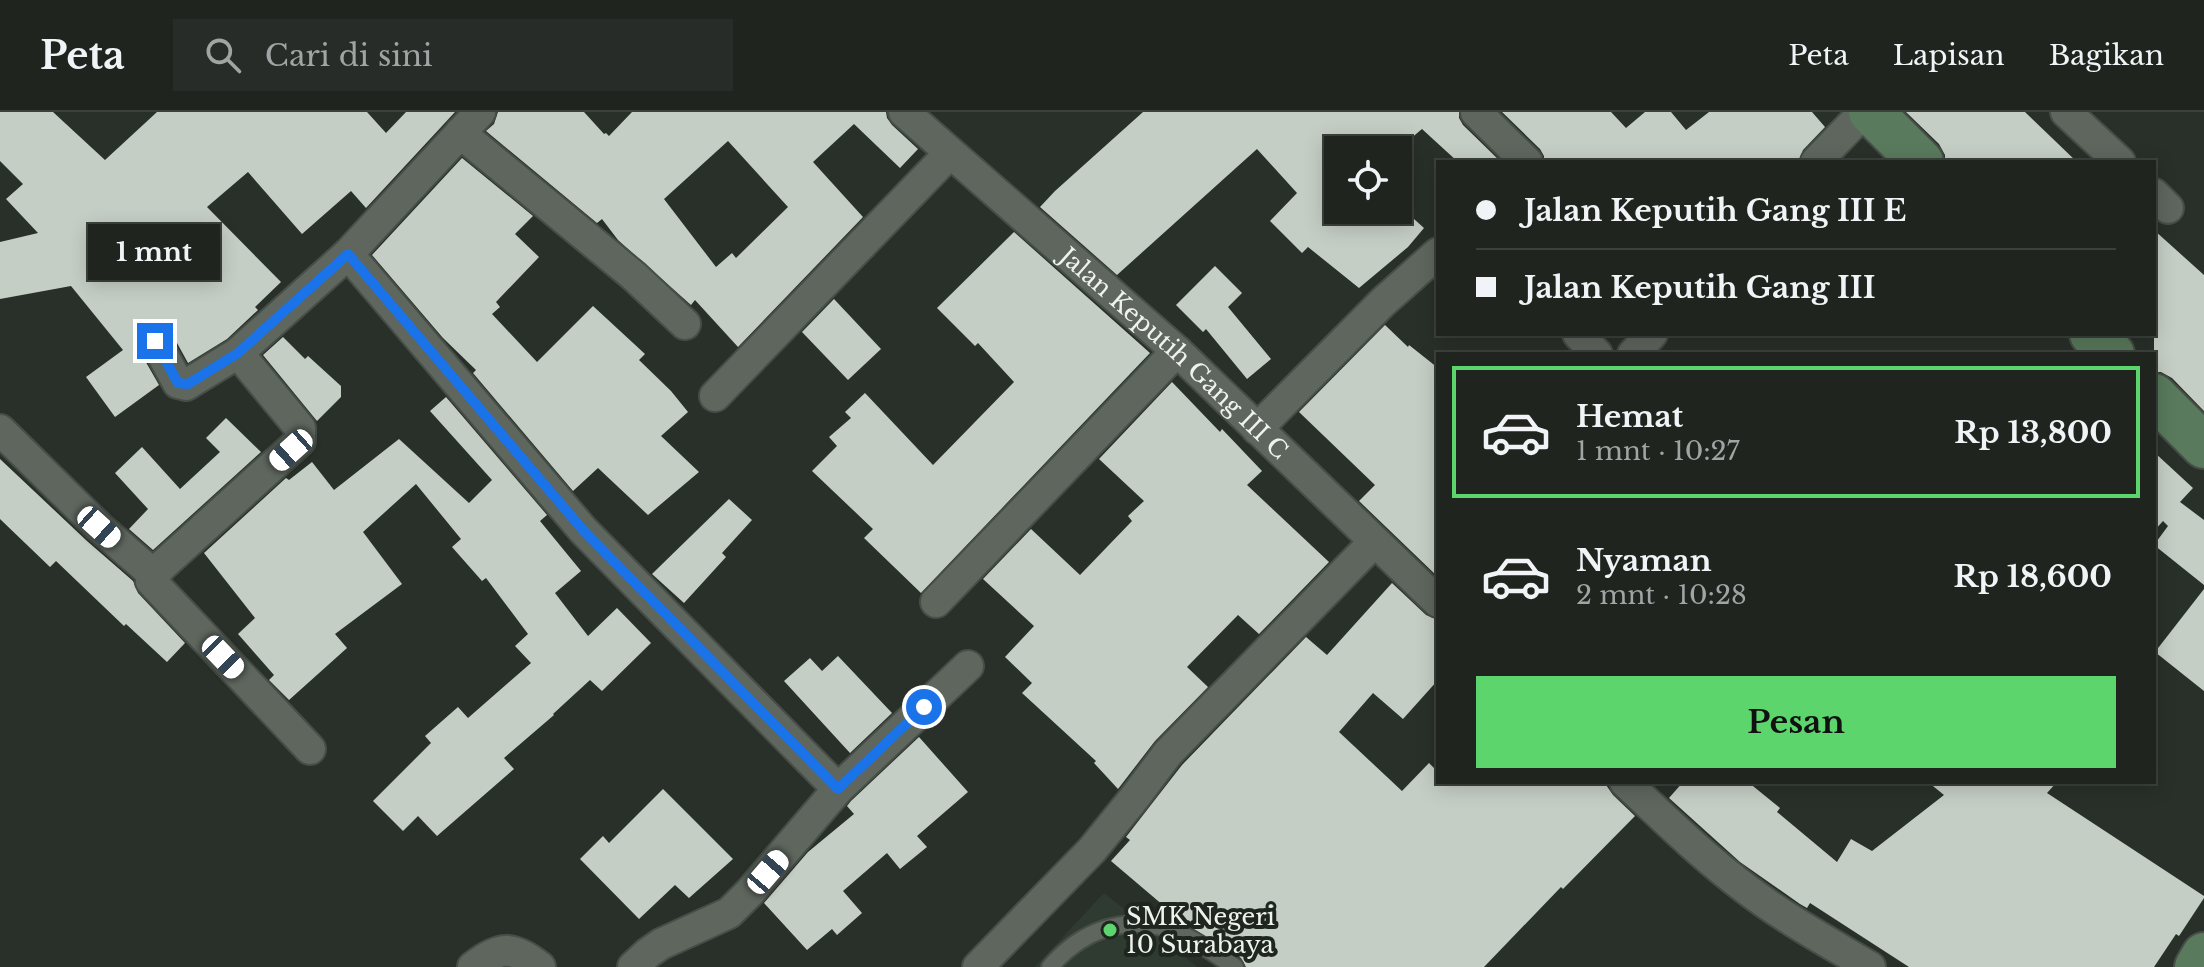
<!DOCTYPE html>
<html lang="id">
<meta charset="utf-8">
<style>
body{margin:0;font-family:"Libre Baskerville",serif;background:#272c28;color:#f1f3f6;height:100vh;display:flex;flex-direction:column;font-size:30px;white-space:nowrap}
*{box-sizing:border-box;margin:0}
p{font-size:26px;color:#a1a4a4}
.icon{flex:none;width:44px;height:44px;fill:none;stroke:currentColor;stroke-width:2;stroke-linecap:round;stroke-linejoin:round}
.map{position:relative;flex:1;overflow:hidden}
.side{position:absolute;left:1436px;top:240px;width:720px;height:432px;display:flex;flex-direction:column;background:#1f241f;border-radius:0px;box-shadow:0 4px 20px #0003,0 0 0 2px #3c413d}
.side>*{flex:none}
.guide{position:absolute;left:1436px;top:48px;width:720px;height:176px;border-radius:0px;box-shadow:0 4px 20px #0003,0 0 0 2px #3c413d;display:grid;align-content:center;height:176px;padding:0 40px;background:#1f241f}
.controls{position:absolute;left:1324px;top:24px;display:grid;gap:16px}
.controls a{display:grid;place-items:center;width:88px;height:88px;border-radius:0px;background:#1f241f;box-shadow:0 4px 20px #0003,0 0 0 2px #3c413d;font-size:40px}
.end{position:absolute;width:36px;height:36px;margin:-18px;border:10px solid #1a73e8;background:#fff;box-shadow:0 0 0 4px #fff}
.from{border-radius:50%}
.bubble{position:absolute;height:56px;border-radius:0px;background:#1f241f;box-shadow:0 4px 20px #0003,0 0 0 2px #3c413d;font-size:26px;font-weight:700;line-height:56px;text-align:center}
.car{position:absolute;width:24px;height:48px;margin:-24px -12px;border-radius:10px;box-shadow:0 0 6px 2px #0007;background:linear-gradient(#fff 24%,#345 0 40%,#fff 0 76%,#345 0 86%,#fff 0)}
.guide b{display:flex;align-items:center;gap:28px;height:76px;font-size:30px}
.guide b+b{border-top:2px solid #3c413d}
.guide i{width:20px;height:20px;background:#f1f3f6}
ul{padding:14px 0 0;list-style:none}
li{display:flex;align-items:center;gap:24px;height:132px;margin:0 16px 12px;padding:0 24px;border:4px solid transparent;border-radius:0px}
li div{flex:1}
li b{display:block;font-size:30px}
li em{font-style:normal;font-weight:700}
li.on{border-color:#5cd56d}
li>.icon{width:72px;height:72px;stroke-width:1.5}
.action{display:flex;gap:16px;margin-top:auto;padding:16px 40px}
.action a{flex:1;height:92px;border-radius:0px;background:#5cd56d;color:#111;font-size:32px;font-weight:700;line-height:92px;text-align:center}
header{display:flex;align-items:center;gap:48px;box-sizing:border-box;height:112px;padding:0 40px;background:#1f241f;border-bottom:2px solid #3c413d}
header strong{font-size:38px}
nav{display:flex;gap:44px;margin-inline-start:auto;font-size:28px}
.search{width:560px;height:72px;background:#272c28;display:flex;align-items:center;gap:20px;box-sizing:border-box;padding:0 28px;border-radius:0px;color:#a1a4a4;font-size:30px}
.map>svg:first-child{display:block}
</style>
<header>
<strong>Peta</strong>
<div class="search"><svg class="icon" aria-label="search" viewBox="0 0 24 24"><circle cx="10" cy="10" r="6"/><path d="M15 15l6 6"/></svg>Cari di sini</div>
<nav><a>Peta</a><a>Lapisan</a><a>Bagikan</a></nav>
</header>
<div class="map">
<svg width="2204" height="855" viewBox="0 0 2204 855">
<rect width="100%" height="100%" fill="#293029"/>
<path fill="#2f3b30" d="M1104 781 1197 855H1035Z"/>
<g fill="#c5cec5" fill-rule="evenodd">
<path d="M0 0H53L105 48 157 0H367L386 21 406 0H455L366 96 351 79 302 122 248 60 207 95 281 170 255 195 258 198 227 227 188 251 171 220 165 214 155 211 146 214 139 220 137 229 139 238 159 273 115 305 86 265 123 238 71 174 0 187V130L38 121 6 87 23 72 0 49Z"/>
<path d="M498 0H584L604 22 606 21 609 24 632 0H886L887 6 892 13 918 37 900 56 854 12 813 50 863 105 738 235 695 188 691 193 618 128 602 107 597 111 486 19 494 12ZM728 29 788 95 736 146 732 141 716 155 664 87Z"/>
<path d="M1143 0H1459V6L1463 13 1501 50H1458L1422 17 1397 38H1337L1338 98H1404L1424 116 1408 135 1359 176 1308 135 1302 141 1270 109 1297 81 1257 37 1117 163 1040 95 1055 79Z"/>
<path d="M1502 0H1611L1626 16 1645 0H1671L1686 18 1709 0H1812L1825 15 1803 38 1798 50H1544V44L1540 37Z"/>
<path d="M1906 0H2025L2077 50H1945V43L1939 32Z"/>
<path d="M462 46 533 104 515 122 539 145 496 190 500 195 492 202 537 250 593 194 645 242 639 248 671 279 688 300 661 324 699 360 648 403 598 356 573 379 473 261 476 258 443 226 372 143Z"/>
<path d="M2154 118 2204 163V299L2172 266 2161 260H2154Z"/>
<path d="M1014 120 1150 241 921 481 864 426 873 417 812 359 837 334 829 325 851 306 845 300 865 281 933 353 1014 270 978 231 975 234 937 196Z"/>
<path d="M1215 154 1242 181 1228 195 1271 247 1247 267 1206 217 1203 220 1176 193Z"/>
<path d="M834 187 881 237 848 268 802 220Z"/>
<path d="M1385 213 1408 235 1409 233 1438 256V465L1359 389 1375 373 1299 300Z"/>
<path d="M283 225 305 247 308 244 341 274V285L317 309 263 243Z"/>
<path d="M1172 270 1220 320 1222 317 1262 359 1247 373 1329 450 1259 522 1238 503 1187 555 1208 575 1155 629 1118 677 1094 651 1096 649 1022 581 1032 571 1005 545 1034 514 983 467 1031 417 1080 463 1132 409 1128 404 1144 389 1099 347Z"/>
<path d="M446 285 547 403 540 409 581 459 555 481 588 524 617 496 651 531 602 579 590 568 553 602 554 603 504 646 514 657 437 724 418 704 403 719 373 689 431 631 425 624 458 595 468 606 531 551 515 534 528 522 486 466 482 469 452 435 461 427 416 372 363 420 402 472 335 522 347 536 289 588 269 568 274 563 238 522 255 506 204 441 286 366 289 368 312 350 334 378 399 327 469 391 492 368 430 299Z"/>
<path d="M226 306 261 340 153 438 129 417 148 397 115 361 142 335 180 377 220 340 206 326Z"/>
<path d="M2154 340 2193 376 2180 390 2204 408V473L2154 433 2168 414 2163 409 2154 419Z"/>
<path d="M0 347 87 429 133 469 138 481 185 531 167 550 126 512 124 514 56 449 50 455 0 407Z"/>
<path d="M729 387 752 408 722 441 726 445 684 491 652 462Z"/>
<path d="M1392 471 1426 503 1438 508V568L1403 607 1373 581 1339 620 1402 679 1429 651 1438 660V670H1604L1613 683 1635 704 1563 777 1561 775 1484 855H1246L1241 846 1184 811 1111 749 1130 728 1126 725 1182 653 1306 525 1327 543Z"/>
<path d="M2204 477V579L2155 540Z"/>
<path d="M838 544 892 601 850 641 784 569 810 546 822 559Z"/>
<path d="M919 625 968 680 917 724 927 735 900 757 887 741 843 779 862 801 837 823 832 817 807 838 764 791 808 740 854 702 847 694 851 689Z"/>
<path d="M1683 670H1748L1780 696 1777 700 1837 750 1851 727 1872 739 1944 683 1928 670H2057L2047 681 2204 784V786L2179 824 2176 822 2154 855H1909L1810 791 1807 796 1800 792 1740 750 1669 686Z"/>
<path d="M663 677 733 747 689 786 675 773 639 807 580 747 603 724 609 731Z"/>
</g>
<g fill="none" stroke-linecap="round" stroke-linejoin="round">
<g stroke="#474d47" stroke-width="20">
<path id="service" d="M1050 855C1081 819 1122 803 1169 817 1193 825 1214 842 1235 855"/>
</g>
<g stroke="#474d47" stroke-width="34">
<g id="minor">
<path id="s1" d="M904 0 1177 239 1438 490"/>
<path d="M1476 0 1527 50"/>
<path d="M2066 0 2120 50"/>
<path d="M460 21 634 164 685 212"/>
<path d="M1816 50 1864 0"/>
<path d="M2154 82 2168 96"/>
<path d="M348 142 583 418 838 677 968 554"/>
<path d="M1578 222 1597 242"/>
<path d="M155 229 178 271 186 273 238 241 348 142 480 0"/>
<path d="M238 241 300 316V329L164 452 152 464 151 469 310 637"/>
<path d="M1633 242 1652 222"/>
<path d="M715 284 950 41"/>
<path d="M1257 317 1383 190 1438 141"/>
<path d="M0 318 99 415 153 462"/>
<path d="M936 490 1177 239"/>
<path d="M1625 670C1664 706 1702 744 1745 776 1784 806 1828 830 1870 855"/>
<path d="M473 855C499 834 513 833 540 855"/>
<path d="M633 855 648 841 661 832 729 801 750 780 838 677"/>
<path d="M978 855 1092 738 1135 685 1168 641 1374 430"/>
</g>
</g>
<g stroke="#474d47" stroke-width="48">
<g id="secondary">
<path d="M1871 0 1921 50"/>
<path d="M2092 222 2112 242"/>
<path d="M2154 284 2204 334"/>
<path d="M2197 855 2204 843"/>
</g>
</g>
<use href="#service" stroke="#5e665e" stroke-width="16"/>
<use href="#minor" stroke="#5e665e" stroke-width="30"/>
<use href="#secondary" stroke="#597a5c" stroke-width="44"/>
</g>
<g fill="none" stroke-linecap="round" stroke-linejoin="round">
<path stroke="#1a73e8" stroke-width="10" d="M155 229 178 271 188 272 238 241 348 142 583 418 838 677 924 595"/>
</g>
<circle fill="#5cd56d" stroke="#1f2620" stroke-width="3" cx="1110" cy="818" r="8"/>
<g text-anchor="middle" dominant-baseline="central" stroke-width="8" stroke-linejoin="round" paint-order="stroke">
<g font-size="24" fill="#eff3ef" stroke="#1f2620">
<text stroke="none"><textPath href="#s1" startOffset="362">Jalan Keputih Gang III C</textPath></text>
</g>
<g font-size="24" fill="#eff3ef" stroke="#1f2620" text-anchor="start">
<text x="1126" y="804">SMK Negeri<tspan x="1126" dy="28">10 Surabaya</tspan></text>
</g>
</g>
</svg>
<div class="controls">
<a><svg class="icon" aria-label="locate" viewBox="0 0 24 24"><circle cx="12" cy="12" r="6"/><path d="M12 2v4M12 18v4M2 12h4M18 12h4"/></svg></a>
</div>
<i class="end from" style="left:924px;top:595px"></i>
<i class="end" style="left:155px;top:229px"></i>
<div class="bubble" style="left:88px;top:112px;width:132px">1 mnt</div>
<i class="car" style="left:291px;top:338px;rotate:228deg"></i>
<i class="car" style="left:99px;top:415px;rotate:132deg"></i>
<i class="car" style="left:223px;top:545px;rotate:136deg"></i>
<i class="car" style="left:768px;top:760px;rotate:41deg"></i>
<div class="guide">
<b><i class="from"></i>Jalan Keputih Gang III E</b>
<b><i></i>Jalan Keputih Gang III</b>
</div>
<section class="side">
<ul>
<li class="on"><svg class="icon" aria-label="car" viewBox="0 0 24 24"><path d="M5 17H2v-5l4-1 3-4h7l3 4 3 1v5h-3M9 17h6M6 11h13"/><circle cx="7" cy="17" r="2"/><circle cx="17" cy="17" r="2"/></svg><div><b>Hemat</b><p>1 mnt · 10:27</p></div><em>Rp 13,800</em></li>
<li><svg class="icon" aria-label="car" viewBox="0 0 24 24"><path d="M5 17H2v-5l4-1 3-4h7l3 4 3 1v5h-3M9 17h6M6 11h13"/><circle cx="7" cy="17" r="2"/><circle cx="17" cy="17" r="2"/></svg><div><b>Nyaman</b><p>2 mnt · 10:28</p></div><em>Rp 18,600</em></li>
</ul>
<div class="action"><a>Pesan</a></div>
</section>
</div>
